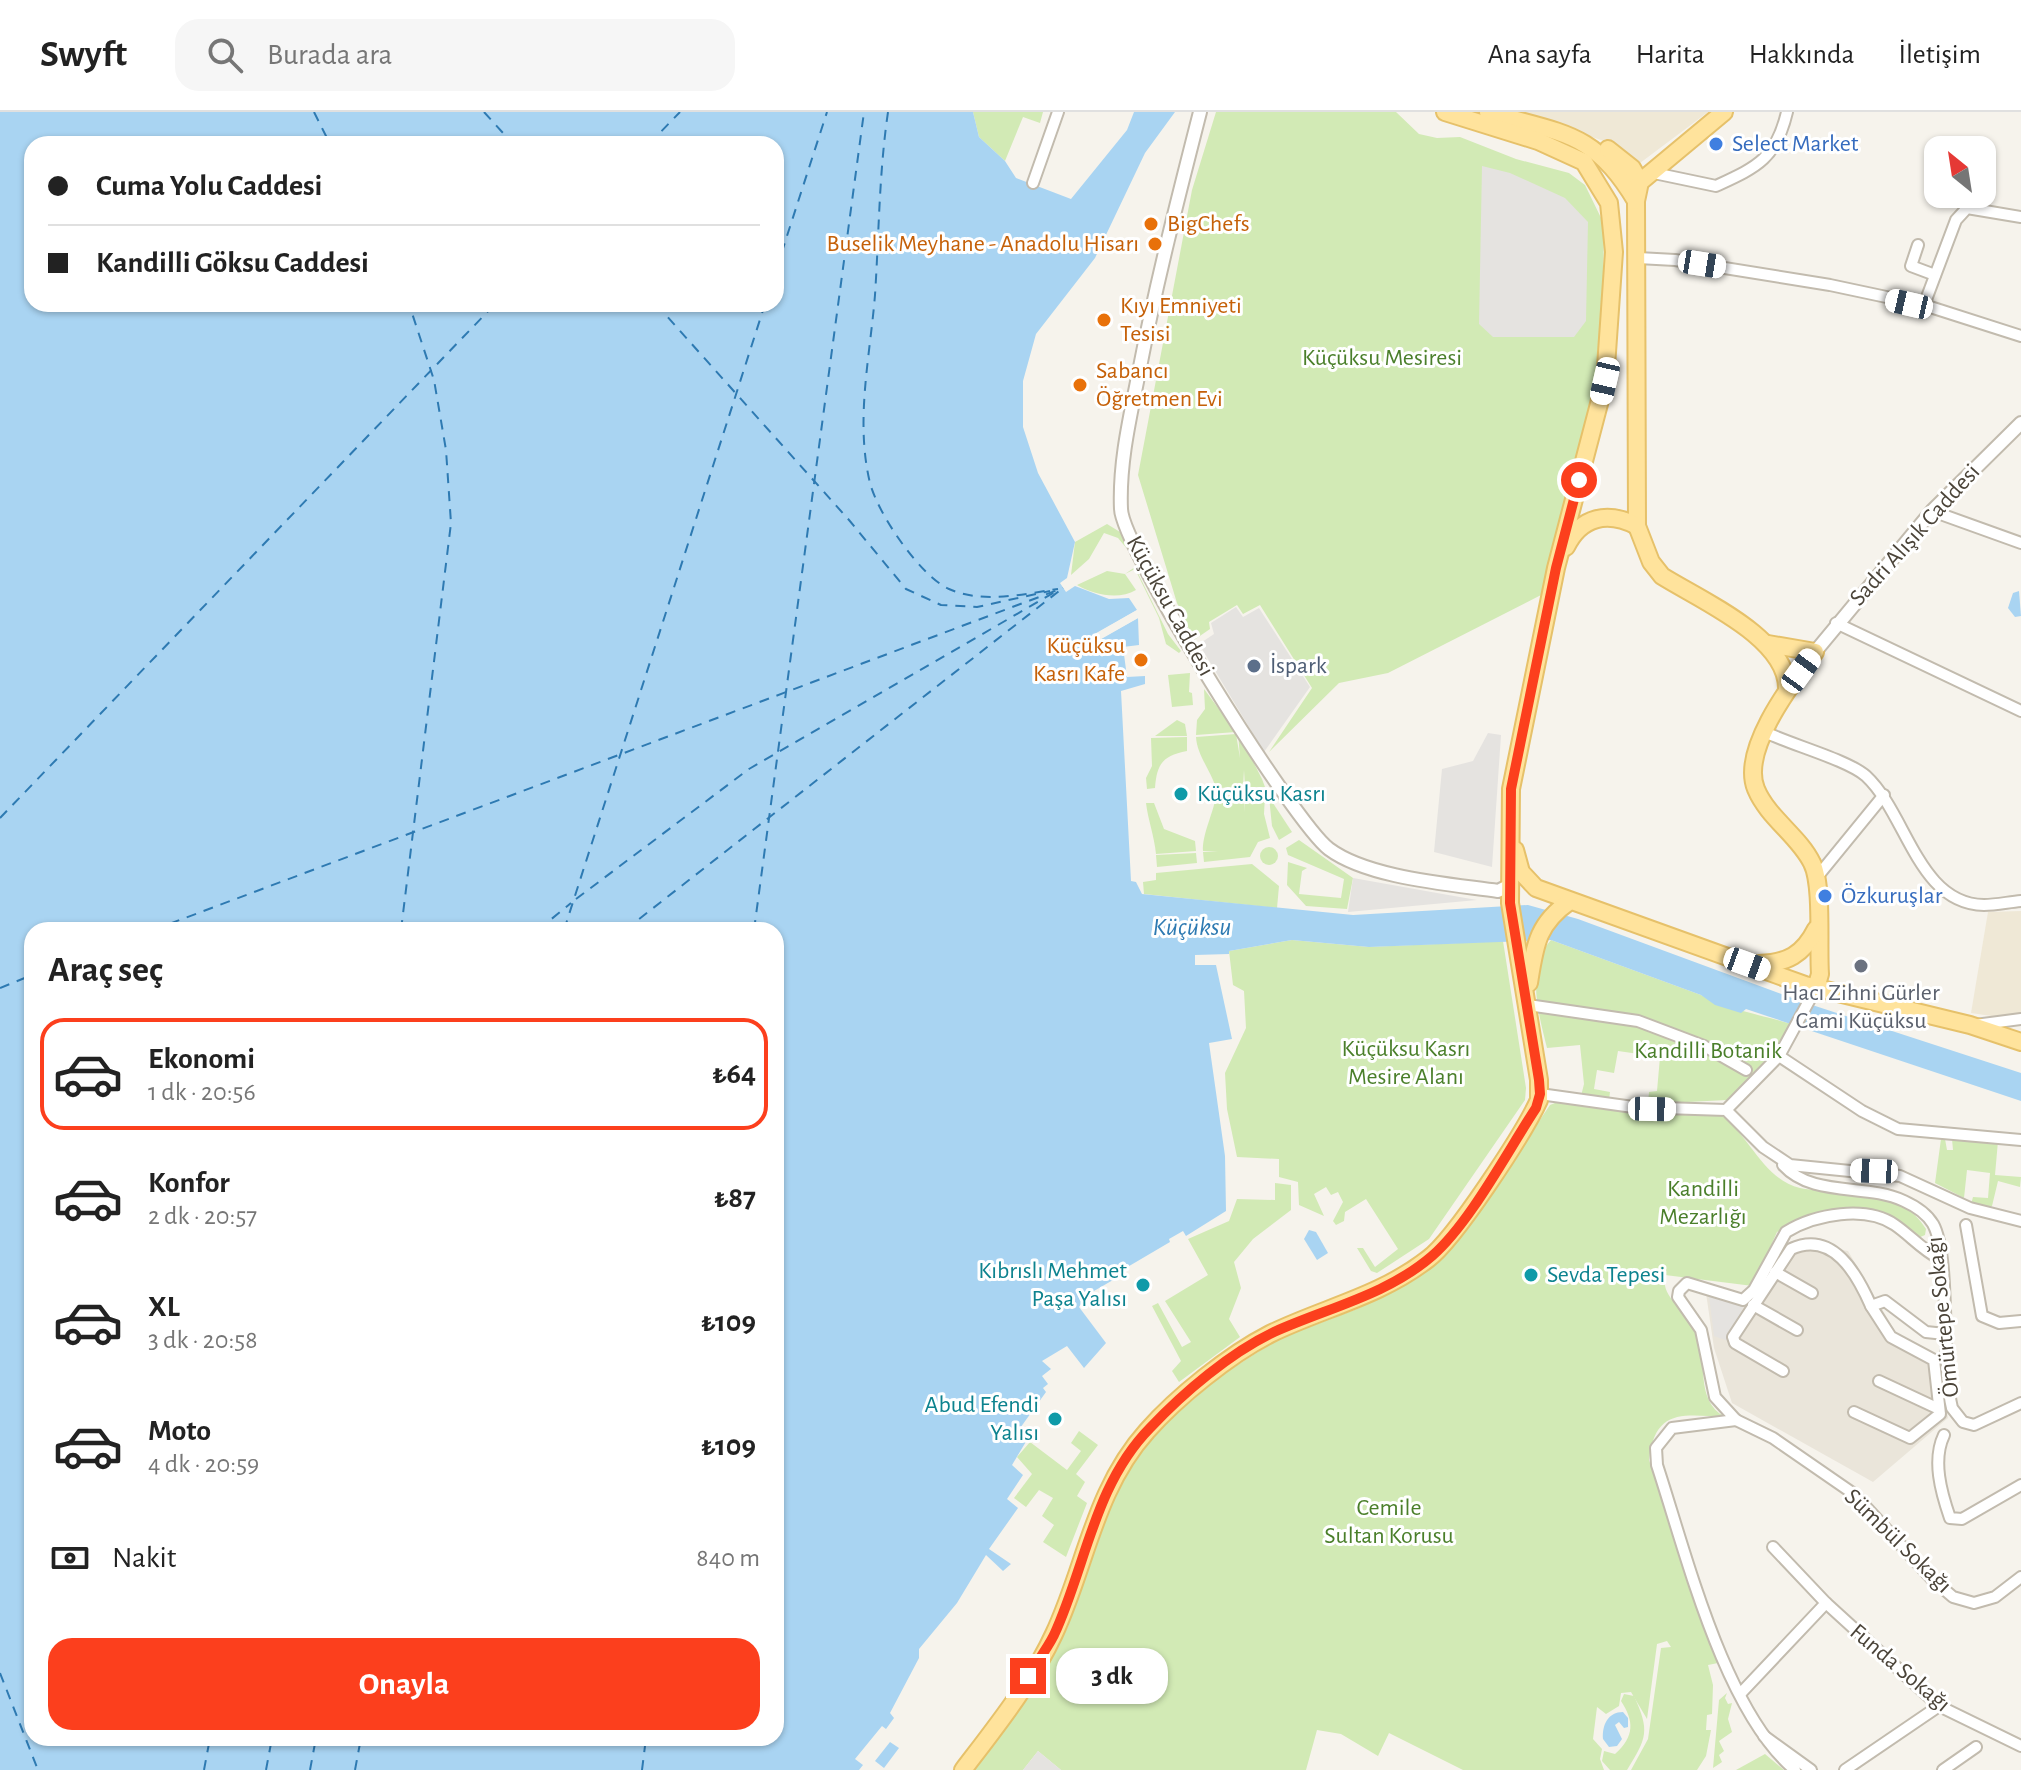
<!DOCTYPE html>
<html lang="tr">
<meta charset="utf-8">
<style>
body{margin:0;font-family:"Alegreya Sans",sans-serif;background:#f6f6f6;color:#222;height:100vh;display:flex;flex-direction:column;font-size:30px;white-space:nowrap}
*{box-sizing:border-box;margin:0}
p{font-size:26px;color:#767676}
.icon{flex:none;width:44px;height:44px;fill:none;stroke:currentColor;stroke-width:2;stroke-linecap:round;stroke-linejoin:round}
.map{position:relative;flex:1;overflow:hidden}
.sheet{position:absolute;left:24px;top:810px;width:760px;height:824px;display:flex;flex-direction:column;background:#fff;border-radius:24px;box-shadow:0 2px 6px #0004}
.sheet>*{flex:none}
.banner{position:absolute;left:24px;top:24px;width:760px;height:176px;border-radius:24px;box-shadow:0 2px 6px #0004;display:grid;align-content:center;height:176px;padding:0 24px;background:#fff}
.needle{width:52px;rotate:330deg}
.buttons{position:absolute;left:1924px;top:24px;display:grid;gap:16px}
.buttons a{display:grid;place-items:center;width:72px;height:72px;border-radius:16px;background:#fff;box-shadow:0 2px 6px #0004;font-size:40px}
.end{position:absolute;width:36px;height:36px;margin:-18px;border:10px solid #fc3f1d;background:#fff;box-shadow:0 0 0 4px #fff}
.from{border-radius:50%}
.bubble{position:absolute;height:56px;border-radius:24px;background:#fff;box-shadow:0 2px 6px #0004;font-size:26px;font-weight:600;line-height:56px;text-align:center}
.car{position:absolute;width:24px;height:48px;margin:-24px -12px;border-radius:10px;box-shadow:0 0 6px 2px #0007;background:linear-gradient(#fff 24%,#345 0 40%,#fff 0 76%,#345 0 86%,#fff 0)}
.banner b{display:flex;align-items:center;gap:28px;height:76px;font-size:30px}
.banner b+b{border-top:2px solid #e0e0e0}
.banner i{width:20px;height:20px;background:#222}
ul{padding:0;list-style:none}
li{display:flex;align-items:center;gap:24px;height:112px;margin:0 16px 12px;padding:0 8px;border:4px solid transparent;border-radius:24px}
li div{flex:1}
li b{display:block;font-size:30px}
li em{font-style:normal;font-weight:600}
li.on{border-color:#fc3f1d}
li>.icon{width:72px;height:72px;stroke-width:1.5}
h2{padding:0 24px;font-size:36px;line-height:96px}
.pay{display:flex;align-items:center;gap:20px;height:88px;padding:0 24px;font-size:30px}
.pay p{margin-inline-start:auto}
.action{display:flex;gap:16px;margin-top:auto;padding:16px 24px}
.action a{flex:1;height:92px;border-radius:24px;background:#fc3f1d;color:#fff;font-size:32px;font-weight:600;line-height:92px;text-align:center}
header{display:flex;align-items:center;gap:48px;box-sizing:border-box;height:112px;padding:0 40px;background:#fff;border-bottom:2px solid #e0e0e0}
header strong{font-size:38px}
nav{display:flex;gap:44px;margin-inline-start:auto;font-size:28px}
.search{width:560px;height:72px;background:#f6f6f6;display:flex;align-items:center;gap:20px;box-sizing:border-box;padding:0 28px;border-radius:24px;color:#767676;font-size:30px}
.map>svg:first-child{display:block}
</style>
<header>
<strong>Swyft</strong>
<div class="search"><svg class="icon" aria-label="search" viewBox="0 0 24 24"><circle cx="10" cy="10" r="6"/><path d="M15 15l6 6"/></svg>Burada ara</div>
<nav><a>Ana sayfa</a><a>Harita</a><a>Hakkında</a><a>İletişim</a></nav>
</header>
<div class="map">
<svg width="2021" height="1658" viewBox="0 0 2021 1658">
<rect width="100%" height="100%" fill="#f6f3ec"/>
<path fill="#eae5da" d="M1791 1129 1848 1139 1896 1221 1939 1243 1948 1306 1873 1370 1732 1291 1714 1236 1706 1181 1750 1189Z"/>
<g fill="#efe8d6">
<path d="M1517 0H1708L1640 51 1604 29Z"/>
<path d="M2021 799V903L2005 906 1971 901 1988 800Z"/>
</g>
<g fill="#d2eab5">
<path d="M973 0H1043L1040 11 1023 5 1005 49 979 25Z"/>
<path d="M1216 0H1396L1419 22 1437 26 1460 25 1516 47 1569 61 1585 73 1604 112 1602 260 1543 482 1388 561 1339 571 1269 640 1312 576 1260 493 1243 502 1237 493 1209 510 1210 517 1194 528 1177 491 1138 363 1192 78Z"/>
<path d="M1107 412 1120 420 1128 438 1118 426 1104 421 1089 447 1071 463 1075 430Z"/>
<path d="M1135 455 1168 522 1181 539 1179 541 1166 532 1159 506 1135 457 1125 462 1136 478C1119 488 1094 483 1077 473L1107 459 1125 462Z"/>
<path d="M1190 561 1189 580 1192 581 1193 593 1172 595 1168 563Z"/>
<path d="M1204 577 1236 620 1196 623 1197 608 1205 597Z"/>
<path d="M1177 608 1185 612 1187 624H1155Z"/>
<path d="M1238 620 1262 667 1265 675H1245L1244 658 1243 675 1216 676C1210 657 1197 643 1196 625L1236 622 1240 646Z"/>
<path d="M1187 625V639C1162 644 1157 652 1155 676L1147 677 1146 666 1152 654 1151 626Z"/>
<path d="M1244 683V700L1245 683H1265L1264 702 1270 726 1258 730 1250 745 1204 750 1203 740 1218 739H1203C1202 723 1213 702 1216 684Z"/>
<path d="M1269 685 1292 720 1279 728 1272 714Z"/>
<path d="M1146 691H1154L1164 717 1195 729 1196 739 1156 742C1154 723 1148 708 1146 691Z"/>
<path d="M1299 728 1353 766 1347 797 1306 794 1287 773 1288 750 1307 756 1302 759 1299 782 1341 786 1344 767 1288 743 1286 736Z"/>
<circle cx="1269" cy="744" r="9"/>
<path d="M1196 741 1197 751 1157 755 1156 743Z"/>
<path d="M1252 752 1279 774 1277 796 1144 782 1143 770 1156 768V761Z"/>
<path d="M1292 828 1369 835 1503 829 1526 976 1525 988 1429 1127 1377 1161 1371 1159 1357 1136H1363L1375 1155 1398 1137 1366 1087 1345 1100 1344 1109 1336 1113 1333 1109 1343 1090 1338 1080 1331 1083 1326 1075 1314 1082 1324 1104 1299 1093 1298 1070 1279 1065V1047L1237 1045 1227 997 1225 961 1246 916 1244 879 1233 873 1229 839Z"/>
<path d="M1551 828 1701 883C1729 898 1763 903 1794 913L1781 932 1727 988 1648 992 1649 980 1657 979 1660 945 1618 939 1614 961 1597 958 1594 977 1610 980 1609 988 1581 984 1584 972 1580 933 1547 936C1539 903 1525 857 1551 828Z"/>
<path d="M1560 989 1624 1000 1722 1004C1749 1023 1764 1068 1800 1076 1840 1084 1902 1075 1926 1117L1925 1123 1918 1126 1898 1108 1881 1102 1825 1100 1777 1120 1753 1174 1665 1163C1660 1188 1690 1199 1698 1220 1708 1249 1694 1288 1725 1305 1683 1303 1655 1296 1649 1348L1718 1551 1708 1553 1713 1573 1712 1602 1707 1603 1706 1618H1711L1706 1644 1697 1658H1631L1648 1627 1661 1536 1671 1535 1667 1529 1657 1532 1647 1607 1631 1580 1621 1581 1619 1594 1606 1602 1597 1595 1593 1627 1602 1637 1600 1647 1604 1658H1463L1389 1621 1378 1644 1341 1622 1317 1618 1306 1658H1061L1038 1639 1023 1658H972L1034 1572 1068 1515 1098 1416 1131 1348 1154 1321 1222 1263 1280 1226 1357 1197 1389 1181 1497 1071 1550 993Z"/>
<path d="M1941 1027H1945L1947 1038H1953L1952 1027 1998 1029 1995 1063 2021 1065 2020 1075 1998 1069 1992 1094 1987 1097 1971 1092 1973 1085 1988 1086 1990 1061 1967 1058 1964 1086 1935 1071Z"/>
<path d="M1275 1071 1291 1073V1098L1253 1127 1234 1150 1241 1176 1229 1207 1240 1225 1179 1270 1172 1259 1181 1249 1152 1194 1158 1191 1182 1235 1191 1230 1165 1189 1208 1163 1188 1127 1229 1109 1237 1087 1275 1088Z"/>
<path d="M1079 1319 1098 1333 1076 1362 1085 1370 1077 1384 1087 1391 1066 1445 1043 1430 1054 1413 1042 1404 1053 1386 1039 1378 1026 1395 1014 1386 1032 1362 1017 1345 1030 1330 1067 1358 1081 1339 1071 1331Z"/>
<path d="M1727 1581 1725 1586 1728 1592 1732 1591 1728 1607 1732 1620 1719 1629 1724 1639 1719 1643 1722 1650 1713 1656 1719 1588Z"/>
<path d="M1624 1582 1634 1584C1650 1619 1647 1626 1627 1658H1610L1602 1649 1604 1639 1615 1642C1635 1624 1634 1609 1621 1589Z"/>
<path d="M1765 1642 1784 1658H1736Z"/>
</g>
<g fill="#e5e3e0">
<path d="M1482 54 1510 61 1565 86 1588 110 1586 209 1574 225H1493L1479 212Z"/>
<path d="M1236 495 1243 505 1259 496 1310 575 1264 640 1199 532 1214 522 1211 511Z"/>
<path d="M1488 621 1501 623 1492 755 1434 740 1442 657 1473 649Z"/>
<path d="M1353 766 1437 781 1477 788 1348 800Z"/>
<path d="M1709 1184 1744 1194 1728 1229 1714 1224Z"/>
<path d="M1038 1639 1061 1658H1023Z"/>
</g>
<g fill="#a9d4f2" fill-rule="evenodd">
<path d="M0 0H973L979 25 1005 49 1016 66 1071 87 1127 18 1134 0H1175L1145 41 1095 146 1036 222 1023 269V315L1038 361 1075 430 1067 466 1060 471 1066 480 1075 474 1109 487 1129 486 1137 498 1092 524 1096 530 1138 506 1139 533 1123 535 1127 565 1145 564V572L1121 579 1131 769 1136 770 1142 782 1353 803 1528 793 1578 807 1803 890 2021 961V989L1746 897 1741 901 1715 893 1701 883 1551 828 1369 835 1292 828 1229 839V842L1195 843V853H1216L1232 927 1209 931 1225 1044 1226 1099 1186 1124 1183 1119 1169 1127 1170 1130 1119 1160 1120 1164 1087 1183 1079 1195 1106 1231 1084 1256 1067 1234 1042 1249 1051 1257 1042 1264 1048 1272 1043 1276 1046 1280 1018 1319 1027 1328 1012 1353 1023 1363 1007 1387 1018 1396 989 1437 1011 1452 1003 1459 986 1443 957 1491 919 1537V1546L890 1601 894 1606 886 1617 882 1614 855 1647 863 1653 859 1658H0ZM32 32H776V192H32ZM32 818H776V1626H32Z"/>
<path d="M2019 479 2021 504 2015 505 2008 496 2013 481Z"/>
<path d="M1309 1118 1316 1120 1328 1141 1317 1148 1304 1127Z"/>
<path d="M1623 1600 1628 1606V1615L1624 1616 1619 1610 1615 1613 1622 1627 1617 1634 1609 1635 1603 1627C1602 1613 1608 1600 1623 1600Z"/>
<path d="M890 1630 899 1636 884 1656 875 1649Z"/>
</g>
<path fill="#f6f3ec" d="M1137 498 1138 506 1095 530 1091 524Z"/>
<g fill="none" stroke-linecap="round" stroke-linejoin="round">
<g stroke="#2e7ab2" stroke-width="2" stroke-dasharray="10 8" stroke-linecap="butt">
<path d="M314 0 330 32"/>
<path d="M484 0 513 32"/>
<path d="M888 0C879 61 879 122 875 183 870 245 855 309 870 371 878 402 920 464 949 477 982 492 1024 482 1058 477"/>
<path d="M649 32 680 0"/>
<path d="M776 158 827 0"/>
<path d="M656 192 849 408 906 477 941 493 977 495 1050 479"/>
<path d="M0 706 495 192"/>
<path d="M576 787 749 657 1055 480"/>
<path d="M153 818 1063 476"/>
<path d="M401 818 451 411 446 338 434 268 409 192"/>
<path d="M538 818 571 791"/>
<path d="M564 818 765 192"/>
<path d="M625 818 1059 479"/>
<path d="M754 818 864 0"/>
<path d="M0 876 32 863"/>
<path d="M0 1561 38 1658"/>
<path d="M204 1658 210 1626"/>
<path d="M266 1658 272 1626"/>
<path d="M310 1658 316 1626"/>
<path d="M355 1658 361 1626"/>
<path d="M642 1658 646 1626"/>
</g>
<g stroke="#c2bbae" stroke-width="14">
<g id="minor">
<path d="M1654 61 1716 74C1757 55 1776 47 1787 0"/>
<path d="M1033 71 1058 0"/>
<path d="M1918 133 1911 154 1935 163"/>
<path d="M1638 146 1675 148 1830 173 1924 193 2021 224"/>
<path d="M1924 193 1956 108 1967 96 2021 105"/>
<path d="M1932 399 2021 431"/>
<path d="M1836 511 2021 599"/>
<path d="M1765 620C1789 632 1848 648 1866 664 1907 702 1918 792 1984 793 1996 793 2009 790 2021 789"/>
<path d="M1817 765 1884 683"/>
<path d="M1528 893 1638 909 1704 934 1746 958"/>
<path d="M1975 913 2021 907"/>
<path d="M1779 944 1862 999 1898 1017 2021 1028"/>
<path d="M1540 982 1633 995 1726 998 1763 1035 1790 1053 1900 1064 1970 1096 2021 1109"/>
<path d="M1726 998 1779 944 1816 876"/>
<path d="M1783 1053C1813 1086 1866 1071 1904 1089 1915 1094 1927 1102 1933 1112 1951 1144 1941 1252 1952 1296L1963 1310 1974 1313 2021 1291"/>
<path d="M1966 1113 1982 1204 1999 1211 2021 1209"/>
<path d="M1775 1160 1812 1181"/>
<path d="M1753 1193 1797 1218"/>
<path d="M1783 1259 1735 1231 1733 1225 1791 1137C1833 1118 1857 1162 1871 1194"/>
<path d="M1879 1269 1939 1297"/>
<path d="M1854 1300 1910 1326 1940 1302 1934 1248 1891 1225 1871 1194 1885 1189 1926 1220 1945 1222"/>
<path d="M1736 1308 1773 1326 1854 1382 1932 1467 1953 1485 1974 1491 1995 1485 2021 1465"/>
<path d="M1944 1323C1932 1348 1941 1380 1950 1406L1962 1407 2021 1373"/>
<path d="M1826 1491 1939 1594 2021 1634"/>
<path d="M1741 1581 1826 1491 1773 1435"/>
<path d="M1764 1624 1811 1658"/>
<path d="M1795 1658C1724 1599 1686 1441 1657 1353L1656 1336 1672 1316 1736 1308 1715 1285 1701 1218 1678 1185 1679 1179 1687 1171 1743 1188 1754 1178 1786 1120C1815 1102 1866 1093 1895 1113 1911 1124 1921 1137 1940 1147"/>
<path d="M1845 1658 1939 1594"/>
<path d="M1943 1658 1976 1635"/>
</g>
</g>
<g stroke="#c2bbae" stroke-width="16">
<g id="tertiary">
<path d="M1200 0C1178 86 1156 172 1139 260 1130 305 1119 351 1121 397 1122 436 1294 711 1329 737 1368 766 1449 772 1498 779L1510 773"/>
<path d="M1815 540 1932 399 2021 311"/>
</g>
</g>
<g stroke="#e6c16a" stroke-width="20">
<g id="primary">
<path d="M1488 0C1561 22 1594 18 1636 89L1637 414 1651 450 1662 464C1702 489 1788 526 1787 577"/>
<path d="M1608 37 1632 56 1640 70"/>
<path d="M1636 89 1640 70 1724 0"/>
<path d="M1566 435C1581 404 1608 399 1637 414"/>
<path d="M1768 532 1815 540C1792 571 1740 638 1756 677 1768 706 1799 724 1812 751 1823 772 1818 835 1820 862L1816 876"/>
<path d="M1515 738 1521 760 1536 776 1805 873 1970 913 2021 930"/>
<path d="M1759 852C1787 851 1803 843 1816 817"/>
<path d="M1529 871C1535 833 1537 812 1570 789"/>
<path d="M963 1658C995 1616 1032 1570 1054 1522 1086 1454 1094 1378 1147 1319 1177 1285 1229 1243 1270 1222 1323 1196 1379 1185 1428 1147 1455 1127 1524 1021 1539 988V968L1510 791 1511 677 1556 456 1605 269 1614 140 1609 91 1584 50 1538 29 1445 0"/>
</g>
</g>
<use href="#minor" stroke="#fff" stroke-width="10"/>
<use href="#tertiary" stroke="#fff" stroke-width="12"/>
<use href="#primary" stroke="#ffe39c" stroke-width="16"/>
</g>
<g fill="none" stroke-linecap="round" stroke-linejoin="round">
<path stroke="#fc3f1d" stroke-width="10" d="M1028 1564C1037 1550 1047 1537 1054 1523 1086 1454 1094 1373 1150 1316 1184 1280 1230 1241 1274 1220 1327 1196 1387 1183 1432 1144 1470 1111 1507 1040 1536 996L1540 982 1539 968 1510 791 1511 677 1556 456 1579 368"/>
</g>
<g fill="#3f7fe0" stroke="#fff" stroke-width="3">
<circle cx="1716" cy="32" r="8"/>
<circle cx="1825" cy="784" r="8"/>
</g>
<g fill="#e8710a" stroke="#fff" stroke-width="3">
<circle cx="1151" cy="112" r="8"/>
<circle cx="1155" cy="132" r="8"/>
<circle cx="1104" cy="208" r="8"/>
<circle cx="1080" cy="273" r="8"/>
<circle cx="1141" cy="548" r="8"/>
</g>
<circle fill="#5c6f8a" stroke="#fff" stroke-width="3" cx="1254" cy="554" r="8"/>
<g fill="#0f9aa8" stroke="#fff" stroke-width="3">
<circle cx="1181" cy="682" r="8"/>
<circle cx="1531" cy="1163" r="8"/>
<circle cx="1143" cy="1173" r="8"/>
<circle cx="1055" cy="1307" r="8"/>
</g>
<circle fill="#6b7280" stroke="#fff" stroke-width="3" cx="1861" cy="854" r="8"/>
<g text-anchor="middle" dominant-baseline="central" stroke-width="6" stroke-linejoin="round" paint-order="stroke">
<g font-size="24" fill="#366cbe" stroke="#fff" text-anchor="start">
<text x="1732" y="32">Select Market</text>
<text x="1841" y="784">Özkuruşlar</text>
</g>
<g font-size="24" fill="#c56008" stroke="#fff" text-anchor="start">
<text x="1167" y="112">BigChefs</text>
<text x="1139" y="132" text-anchor="end">Buselik Meyhane - Anadolu Hisarı</text>
<text x="1120" y="194">Kıyı Emniyeti<tspan x="1120" dy="28">Tesisi</tspan></text>
<text x="1096" y="259">Sabancı<tspan x="1096" dy="28">Öğretmen Evi</tspan></text>
<text x="1125" y="534" text-anchor="end">Küçüksu<tspan x="1125" dy="28">Kasrı Kafe</tspan></text>
</g>
<g font-size="24" fill="#4a7f2a" stroke="#fff">
<text x="1382" y="246">Küçüksu Mesiresi</text>
<text x="1406" y="937">Küçüksu Kasrı<tspan x="1406" dy="28">Mesire Alanı</tspan></text>
<text x="1708" y="939">Kandilli Botanik</text>
<text x="1703" y="1077">Kandilli<tspan x="1703" dy="28">Mezarlığı</tspan></text>
<text x="1389" y="1396">Cemile<tspan x="1389" dy="28">Sultan Korusu</tspan></text>
</g>
<g font-size="24" fill="#4b4439" stroke="#fff">
<text transform="translate(1915 423) rotate(-48)">Sadri Alışık Caddesi</text>
<text transform="translate(1170 494) rotate(61)">Küçüksu Caddesi</text>
<text transform="translate(1943 1205) rotate(-96)">Ömürtepe Sokağı</text>
<text transform="translate(1898 1429) rotate(44)">Sümbül Sokağı</text>
<text transform="translate(1900 1556) rotate(40)">Funda Sokağı</text>
</g>
<g font-size="24" fill="#4e5e75" stroke="#fff" text-anchor="start">
<text x="1270" y="554">İspark</text>
</g>
<g font-size="24" fill="#0d838f" stroke="#fff" text-anchor="start">
<text x="1197" y="682">Küçüksu Kasrı</text>
<text x="1127" y="1159" text-anchor="end">Kıbrıslı Mehmet<tspan x="1127" dy="28">Paşa Yalısı</tspan></text>
<text x="1547" y="1163">Sevda Tepesi</text>
<text x="1039" y="1293" text-anchor="end">Abud Efendi<tspan x="1039" dy="28">Yalısı</tspan></text>
</g>
<g font-size="24" fill="#5b616d" stroke="#fff">
<text x="1861" y="881">Hacı Zihni Gürler<tspan x="1861" dy="28">Cami Küçüksu</tspan></text>
</g>
<g font-size="26" font-style="italic" fill="#2e7ab2" stroke="#fff">
<text x="1192" y="815">Küçüksu</text>
</g>
</g>
</svg>
<div class="buttons">
<a><svg class="needle" viewBox="-14 -14 28 28"><path d="M0-13l5 13h-10z" fill="#e53935"/><path d="M0 13l5-13h-10z" fill="#767676"/></svg></a>
</div>
<i class="end from" style="left:1579px;top:368px"></i>
<i class="end" style="left:1028px;top:1564px"></i>
<div class="bubble" style="left:1056px;top:1536px;width:112px">3 dk</div>
<i class="car" style="left:1702px;top:152px;rotate:99deg"></i>
<i class="car" style="left:1909px;top:192px;rotate:283deg"></i>
<i class="car" style="left:1605px;top:269px;rotate:193deg"></i>
<i class="car" style="left:1801px;top:559px;rotate:36deg"></i>
<i class="car" style="left:1747px;top:852px;rotate:110deg"></i>
<i class="car" style="left:1652px;top:997px;rotate:91deg"></i>
<i class="car" style="left:1874px;top:1059px;rotate:272deg"></i>
<div class="banner">
<b><i class="from"></i>Cuma Yolu Caddesi</b>
<b><i></i>Kandilli Göksu Caddesi</b>
</div>
<section class="sheet">
<h2>Araç seç</h2>
<ul>
<li class="on"><svg class="icon" aria-label="car" viewBox="0 0 24 24"><path d="M5 17H2v-5l4-1 3-4h7l3 4 3 1v5h-3M9 17h6M6 11h13"/><circle cx="7" cy="17" r="2"/><circle cx="17" cy="17" r="2"/></svg><div><b>Ekonomi</b><p>1 dk · 20:56</p></div><em>₺64</em></li>
<li><svg class="icon" aria-label="car" viewBox="0 0 24 24"><path d="M5 17H2v-5l4-1 3-4h7l3 4 3 1v5h-3M9 17h6M6 11h13"/><circle cx="7" cy="17" r="2"/><circle cx="17" cy="17" r="2"/></svg><div><b>Konfor</b><p>2 dk · 20:57</p></div><em>₺87</em></li>
<li><svg class="icon" aria-label="car" viewBox="0 0 24 24"><path d="M5 17H2v-5l4-1 3-4h7l3 4 3 1v5h-3M9 17h6M6 11h13"/><circle cx="7" cy="17" r="2"/><circle cx="17" cy="17" r="2"/></svg><div><b>XL</b><p>3 dk · 20:58</p></div><em>₺109</em></li>
<li><svg class="icon" aria-label="car" viewBox="0 0 24 24"><path d="M5 17H2v-5l4-1 3-4h7l3 4 3 1v5h-3M9 17h6M6 11h13"/><circle cx="7" cy="17" r="2"/><circle cx="17" cy="17" r="2"/></svg><div><b>Moto</b><p>4 dk · 20:59</p></div><em>₺109</em></li>
</ul>
<div class="pay"><svg class="icon" aria-label="cash" viewBox="0 0 24 24"><path d="M3 7h18v10H3z"/><circle cx="12" cy="12" r="2"/></svg>Nakit<p>840 m</p></div>
<div class="action"><a>Onayla</a></div>
</section>
</div>
